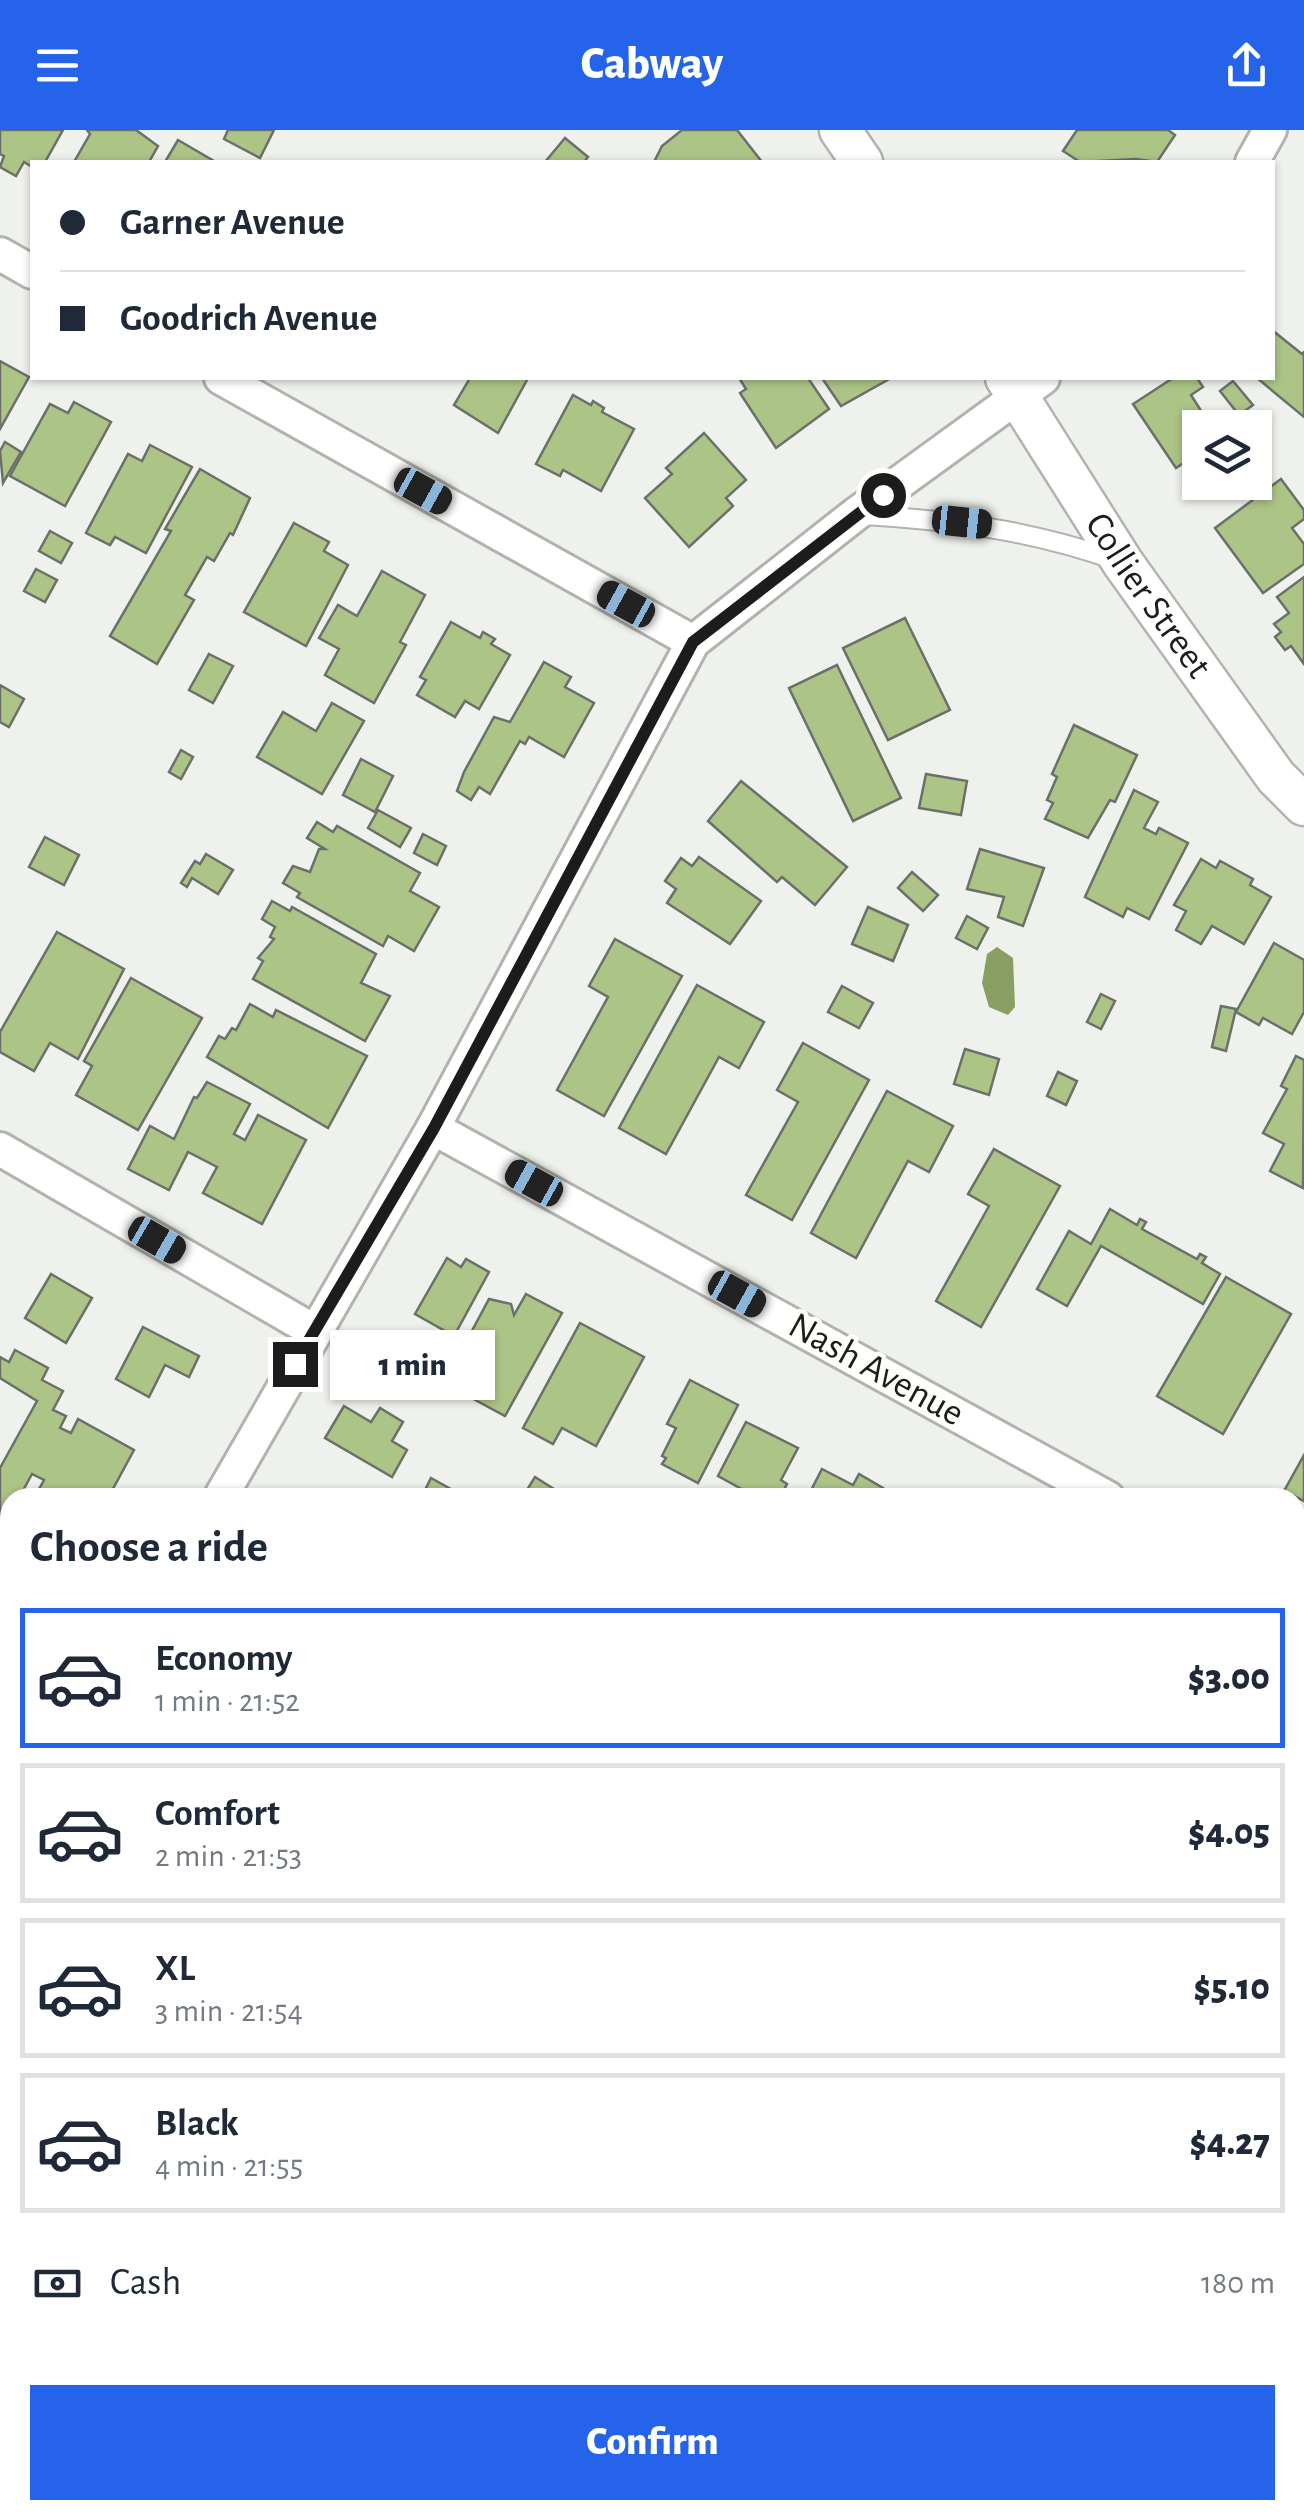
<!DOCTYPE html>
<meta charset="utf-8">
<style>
body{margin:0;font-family:"Alegreya Sans",sans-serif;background:#f6f6f7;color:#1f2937;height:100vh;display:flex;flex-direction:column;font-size:38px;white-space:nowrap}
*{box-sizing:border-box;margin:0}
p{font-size:32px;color:#747a83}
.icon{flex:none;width:55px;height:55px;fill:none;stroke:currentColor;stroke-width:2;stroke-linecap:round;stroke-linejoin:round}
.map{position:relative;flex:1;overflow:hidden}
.details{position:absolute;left:0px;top:1358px;width:1305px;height:1032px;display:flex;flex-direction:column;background:#fff;border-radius:30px 30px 0 0;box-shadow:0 2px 8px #0004}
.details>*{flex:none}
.top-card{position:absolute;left:30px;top:30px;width:1245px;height:220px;border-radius:0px;box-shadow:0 2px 8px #0004;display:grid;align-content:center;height:220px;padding:0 30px;background:#fff}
.tools{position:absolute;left:1182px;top:280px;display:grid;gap:20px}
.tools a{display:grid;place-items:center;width:90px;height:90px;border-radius:0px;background:#fff;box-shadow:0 2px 8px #0004;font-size:50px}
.end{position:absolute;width:45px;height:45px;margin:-22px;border:12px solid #1c1d1b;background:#fff;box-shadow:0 0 0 5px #fff}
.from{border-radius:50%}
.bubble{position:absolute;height:70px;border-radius:0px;background:#fff;box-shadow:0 2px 8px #0004;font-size:32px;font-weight:800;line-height:70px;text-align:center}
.car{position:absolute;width:30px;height:60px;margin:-30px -15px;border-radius:12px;box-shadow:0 0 8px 2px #0007;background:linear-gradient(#222 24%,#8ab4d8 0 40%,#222 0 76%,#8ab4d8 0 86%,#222 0)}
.top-card b{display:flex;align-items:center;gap:35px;height:95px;font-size:38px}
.top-card b+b{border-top:2px solid #e0e1e3}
.top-card i{width:25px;height:25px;background:#1f2937}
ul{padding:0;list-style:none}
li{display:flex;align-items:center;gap:30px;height:140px;margin:0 20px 15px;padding:0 10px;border:5px solid #e0e1e3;border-radius:0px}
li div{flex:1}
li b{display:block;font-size:38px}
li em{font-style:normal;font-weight:800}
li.selected{border-color:#2563eb}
li>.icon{width:90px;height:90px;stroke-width:1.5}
h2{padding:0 30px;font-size:45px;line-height:120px}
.pay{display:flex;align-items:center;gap:25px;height:110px;padding:0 30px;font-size:38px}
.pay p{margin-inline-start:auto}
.cta{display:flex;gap:20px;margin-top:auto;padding:20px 30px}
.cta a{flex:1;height:115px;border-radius:0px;background:#2563eb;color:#fff;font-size:40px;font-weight:800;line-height:115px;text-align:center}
header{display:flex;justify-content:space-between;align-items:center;height:130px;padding:0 30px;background:#2563eb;color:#fff;font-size:45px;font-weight:800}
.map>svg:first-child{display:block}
</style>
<header><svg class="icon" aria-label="menu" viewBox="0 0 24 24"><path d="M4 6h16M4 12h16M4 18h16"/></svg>Cabway<svg class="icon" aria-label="share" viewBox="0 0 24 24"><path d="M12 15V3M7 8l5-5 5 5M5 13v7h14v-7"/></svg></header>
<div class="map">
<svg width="1304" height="2389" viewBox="0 0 1304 2389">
<rect width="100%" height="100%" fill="#eff2ec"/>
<path fill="#889e63" d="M997 817 1013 828 1015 877 1008 885 989 877 982 853 987 824Z"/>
<g fill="#acc486" stroke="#6d6f6a" stroke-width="2.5">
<path d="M0 0H63L45 32H32V37L24 32 16 46 0 37 4 26 0 24Z"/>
<path d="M87 0H136L158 16 149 32H74L90 4Z"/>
<path d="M228 0H274L260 28 224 9Z"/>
<path d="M682 0H737L762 32H654L662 16Z"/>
<path d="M1077 0H1168L1175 5 1157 32 1136 29 1080 32 1063 21Z"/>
<path d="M565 8 588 27 584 32H545Z"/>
<path d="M178 10 214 31 213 32H165Z"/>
<path d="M1272 200 1302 224 1304 222V287L1257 248H1272Z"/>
<path d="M0 231 29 247 0 299Z"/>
<path d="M470 248H528L498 303 454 275Z"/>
<path d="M739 248H808L829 279 776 318 740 263 746 259Z"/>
<path d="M822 248H891L841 276Z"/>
<path d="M1173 248H1197L1203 257 1191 265 1212 298H1200V322L1176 338 1133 274Z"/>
<path d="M1233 251 1253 275 1239 285 1220 261Z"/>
<path d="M573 265 591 275 593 271 604 278 602 282 634 299 601 361 563 340 560 346 536 334Z"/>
<path d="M74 272 111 292 65 376 10 346 50 274 68 283Z"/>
<path d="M704 303 746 350 726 368 733 376 689 417 645 368 672 344 666 338Z"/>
<path d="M5 312 21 322 3 353 0 321Z"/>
<path d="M150 315 192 337 146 423 115 407 110 415 86 403 128 324 142 331Z"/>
<path d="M200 339 250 368 233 405 230 403 214 431 207 427 185 465 194 470 157 534 110 506 171 401 165 399Z"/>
<path d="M1281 349 1304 380V389L1292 398 1304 414V434L1263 463 1215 398Z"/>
<path d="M294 393 329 412 324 421 348 435 306 516 244 482Z"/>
<path d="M50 401 72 413 61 433 39 421Z"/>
<path d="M36 439 57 450 45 472 24 461Z"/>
<path d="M382 441 425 465 400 512 406 515 374 573 325 545 339 519 319 508 338 475 357 486Z"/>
<path d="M1304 447V534L1291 516 1285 520 1275 507 1281 502 1274 494 1289 483 1277 467Z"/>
<path d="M905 488 950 580 888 610 843 518Z"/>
<path d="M451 492 480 508 483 502 495 509 491 514 510 525 479 579 465 571 455 587 417 565 426 550 420 547Z"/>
<path d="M209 524 233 536 213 573 189 560Z"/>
<path d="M544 532 571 547 565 557 594 573 564 627 529 607 525 614 520 611 490 664 479 657 471 670 457 661 464 642 494 587 510 592Z"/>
<path d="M837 535 901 668 853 691 789 558Z"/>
<path d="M0 555 24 569 9 597 0 592Z"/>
<path d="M332 573 364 591 322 664 257 627 283 582 316 601Z"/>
<path d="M1074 595 1137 625 1115 672 1110 670 1088 708 1045 689 1053 673 1047 670 1057 647 1052 644Z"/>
<path d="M181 620 193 627 181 649 169 642Z"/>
<path d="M361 629 393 646 375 682 343 665Z"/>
<path d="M926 644 967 651 961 685 919 678Z"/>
<path d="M741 651 847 737 815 775 782 747 777 752 708 691Z"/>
<path d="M1134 660 1158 672 1144 698 1156 704 1159 698 1188 713 1149 789 1127 778 1123 787 1085 767Z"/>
<path d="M378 680 411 698 400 717 368 698Z"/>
<path d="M317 692 333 702 337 696 420 743 410 761 439 777 414 821 388 806 383 816 297 767 300 763 283 753 293 736 310 742 319 719H325L307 708Z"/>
<path d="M423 704 446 716 437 735 414 723Z"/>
<path d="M45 707 79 725 64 755 29 737Z"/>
<path d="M980 719 1044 738 1023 796 998 787 1004 767 967 759Z"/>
<path d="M206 724 233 740 218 764 192 748 187 757 181 753 195 731 200 734Z"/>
<path d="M699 727 761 771 730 814 667 773 676 759 665 751 681 728 692 736Z"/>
<path d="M1201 729 1216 738 1220 731 1224 733 1253 749 1250 755 1271 767 1244 814 1212 796 1201 814 1176 800 1186 781 1174 775Z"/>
<path d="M912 742 938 765 923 781 898 758Z"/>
<path d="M272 771 290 781 292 777 376 824 361 853 390 866 365 911 253 849 263 831 258 828 274 809 270 807 275 797 262 789Z"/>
<path d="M868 777 908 795 893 831 852 814Z"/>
<path d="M967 786 988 798 977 819 956 808Z"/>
<path d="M57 802 124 839 78 929 50 913 34 941 0 922V902Z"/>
<path d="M615 809 682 846 604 986 557 960 608 867 589 856Z"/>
<path d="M1274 813 1304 830V882L1292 904 1263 888 1259 895 1236 882Z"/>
<path d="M131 848 202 888 138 1000 76 965 92 936 84 931Z"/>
<path d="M697 855 764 892 739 938 719 927 666 1024 619 998Z"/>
<path d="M842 856 873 873 859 898 828 882Z"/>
<path d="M1101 864 1115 871 1101 899 1087 892Z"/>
<path d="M250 874 273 887 276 880 367 926 328 998 207 927 219 906 225 909 232 898 236 900Z"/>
<path d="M1221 876 1236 879 1226 921 1212 917Z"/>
<path d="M803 913 869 950 792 1090 746 1065 798 972 777 960Z"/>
<path d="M965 919 999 929 989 965 954 954Z"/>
<path d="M1296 926 1304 930 1303 1058 1270 1041 1284 1014 1263 1003 1287 959 1281 956Z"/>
<path d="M1058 942 1077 951 1066 975 1047 966Z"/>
<path d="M207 952 250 974 234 1004 245 1010 258 985 306 1010 262 1094 203 1063 217 1037 188 1022 169 1060 128 1039 150 996 174 1009 194 967 197 968Z"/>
<path d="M887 961 953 996 929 1042 908 1031 856 1128 811 1103Z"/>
<path d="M994 1019 1060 1056 981 1197 936 1171 989 1076 968 1064Z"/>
<path d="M1110 1079 1137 1095 1140 1089 1146 1092 1142 1099 1197 1129 1200 1124 1206 1127 1202 1133 1220 1144 1203 1174 1101 1116 1067 1176 1037 1159 1069 1101 1091 1114Z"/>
<path d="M447 1128 461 1137 466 1129 489 1142 454 1206 415 1184Z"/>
<path d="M51 1144 92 1168 66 1213 25 1188Z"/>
<path d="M1226 1147 1291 1184 1223 1304 1157 1266Z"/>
<path d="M526 1164 562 1183 505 1286 444 1253 489 1169 511 1174 514 1185Z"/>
<path d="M580 1193 644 1227 596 1316 562 1298 553 1314 523 1298Z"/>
<path d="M143 1197 199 1226 189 1247 165 1235 149 1267 116 1249Z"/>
<path d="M15 1220 48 1238 42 1250 63 1261 53 1280 66 1286 60 1298 71 1303 78 1289 134 1320 108 1368H34L44 1350 32 1344 19 1368H10V1383L0 1400V1338L37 1271 0 1248V1227L9 1232Z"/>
<path d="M690 1250 738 1275 698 1353 662 1334 666 1328 662 1326 676 1298 667 1294Z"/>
<path d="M344 1276 371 1292 380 1278 403 1292 392 1311 407 1320 392 1347 325 1308Z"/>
<path d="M746 1292 798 1318 781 1350 787 1354 780 1368H758L718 1346Z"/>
<path d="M1304 1325V1371L1284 1361Z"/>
<path d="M822 1339 853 1355 859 1344 883 1358 877 1368H807Z"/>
<path d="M535 1347 557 1361 553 1368 525 1363Z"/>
<path d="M431 1348 467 1368H421Z"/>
<path d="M10 1409V1518L0 1512V1427Z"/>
<path d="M1295 1608 1304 1613V1718L1295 1713Z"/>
<path d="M1304 1883V2015L1295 2010V1899Z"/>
<path d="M10 1897V1982L0 1977V1916Z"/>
<path d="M10 2224V2314L9 2317 0 2312V2243Z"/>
<path d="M131 2380H216L211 2389H137L129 2385Z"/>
<path d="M238 2380H299L293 2389H233Z"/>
<path d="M689 2380H755L750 2389H704Z"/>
<path d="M893 2380H924L941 2389H888Z"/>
<path d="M1051 2380H1090L1100 2385 1105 2380 1113 2384 1110 2389H1046Z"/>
</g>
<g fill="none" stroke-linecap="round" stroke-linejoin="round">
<g stroke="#b1b3ae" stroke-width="22">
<g id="service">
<path d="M861 385C950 390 1031 400 1115 430"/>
<path d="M0 1532 10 1534"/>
</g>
</g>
<g stroke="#b1b3ae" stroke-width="38">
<g id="minor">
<path d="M1252 32 1270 0"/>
<path d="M0 124 32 142"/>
<path d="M221 248 693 512"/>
<path d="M433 998 1108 1368"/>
<path d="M0 1019 314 1201"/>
<path d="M220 1368 433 998 693 512 856 384 1043 248"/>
<path d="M1295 1470 1304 1475"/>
<path d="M0 1755 10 1737"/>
<path d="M1295 2136 1304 2141"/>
</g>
</g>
<g stroke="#b1b3ae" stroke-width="45">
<g id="tertiary">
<path d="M840 0 862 32"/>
<path id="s1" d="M1006 248 1123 433 1276 647 1304 675"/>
<path d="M0 2087 10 2093"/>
<path d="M491 2380 507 2389"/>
<path d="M1302 2389 1304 2386"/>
</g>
</g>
<use href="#service" stroke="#fff" stroke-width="18"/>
<use href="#minor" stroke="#fff" stroke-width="32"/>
<use href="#tertiary" stroke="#fff" stroke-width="40"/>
</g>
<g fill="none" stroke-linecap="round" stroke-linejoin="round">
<path stroke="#1c1d1b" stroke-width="12" d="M295 1234 434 998 693 512 883 365"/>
</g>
<g text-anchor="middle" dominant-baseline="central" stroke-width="9" stroke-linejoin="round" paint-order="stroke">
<g font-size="38" fill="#1c1d1b" stroke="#fdfff9">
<text stroke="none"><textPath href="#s1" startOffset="260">Collier Street</textPath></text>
<text transform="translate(876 1240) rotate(29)">Nash Avenue</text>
</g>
</g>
</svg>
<div class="tools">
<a><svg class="icon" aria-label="layers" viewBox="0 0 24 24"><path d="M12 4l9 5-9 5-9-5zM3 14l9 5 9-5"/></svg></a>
</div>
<i class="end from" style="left:883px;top:365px"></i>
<i class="end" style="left:295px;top:1234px"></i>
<div class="bubble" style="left:330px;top:1200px;width:165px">1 min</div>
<i class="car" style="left:423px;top:361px;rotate:119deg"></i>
<i class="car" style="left:962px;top:392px;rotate:96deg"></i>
<i class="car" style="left:626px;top:474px;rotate:299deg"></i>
<i class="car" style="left:534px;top:1053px;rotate:299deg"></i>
<i class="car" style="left:157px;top:1110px;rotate:120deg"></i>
<i class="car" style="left:737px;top:1164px;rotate:119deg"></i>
<div class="top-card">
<b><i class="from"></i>Garner Avenue</b>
<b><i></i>Goodrich Avenue</b>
</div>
<section class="details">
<h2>Choose a ride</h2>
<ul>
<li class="selected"><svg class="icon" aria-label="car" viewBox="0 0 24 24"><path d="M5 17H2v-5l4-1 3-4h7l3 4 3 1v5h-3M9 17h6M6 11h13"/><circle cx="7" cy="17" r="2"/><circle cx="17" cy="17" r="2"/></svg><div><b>Economy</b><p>1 min · 21:52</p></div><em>$3.00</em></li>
<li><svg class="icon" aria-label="car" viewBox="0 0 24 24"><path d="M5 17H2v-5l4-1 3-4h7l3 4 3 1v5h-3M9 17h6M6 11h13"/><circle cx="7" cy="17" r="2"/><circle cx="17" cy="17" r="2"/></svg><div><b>Comfort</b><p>2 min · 21:53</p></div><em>$4.05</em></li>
<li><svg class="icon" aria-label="car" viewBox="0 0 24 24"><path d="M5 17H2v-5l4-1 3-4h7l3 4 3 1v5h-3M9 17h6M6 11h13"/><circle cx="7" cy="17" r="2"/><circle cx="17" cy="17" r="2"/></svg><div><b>XL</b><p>3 min · 21:54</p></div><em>$5.10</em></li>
<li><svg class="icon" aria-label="car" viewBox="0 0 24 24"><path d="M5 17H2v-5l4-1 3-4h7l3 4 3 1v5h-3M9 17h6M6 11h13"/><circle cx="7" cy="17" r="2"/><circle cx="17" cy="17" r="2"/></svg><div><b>Black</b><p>4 min · 21:55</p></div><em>$4.27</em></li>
</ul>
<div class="pay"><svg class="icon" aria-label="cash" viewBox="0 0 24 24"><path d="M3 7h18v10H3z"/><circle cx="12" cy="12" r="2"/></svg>Cash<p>180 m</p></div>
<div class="cta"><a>Confirm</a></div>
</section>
</div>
